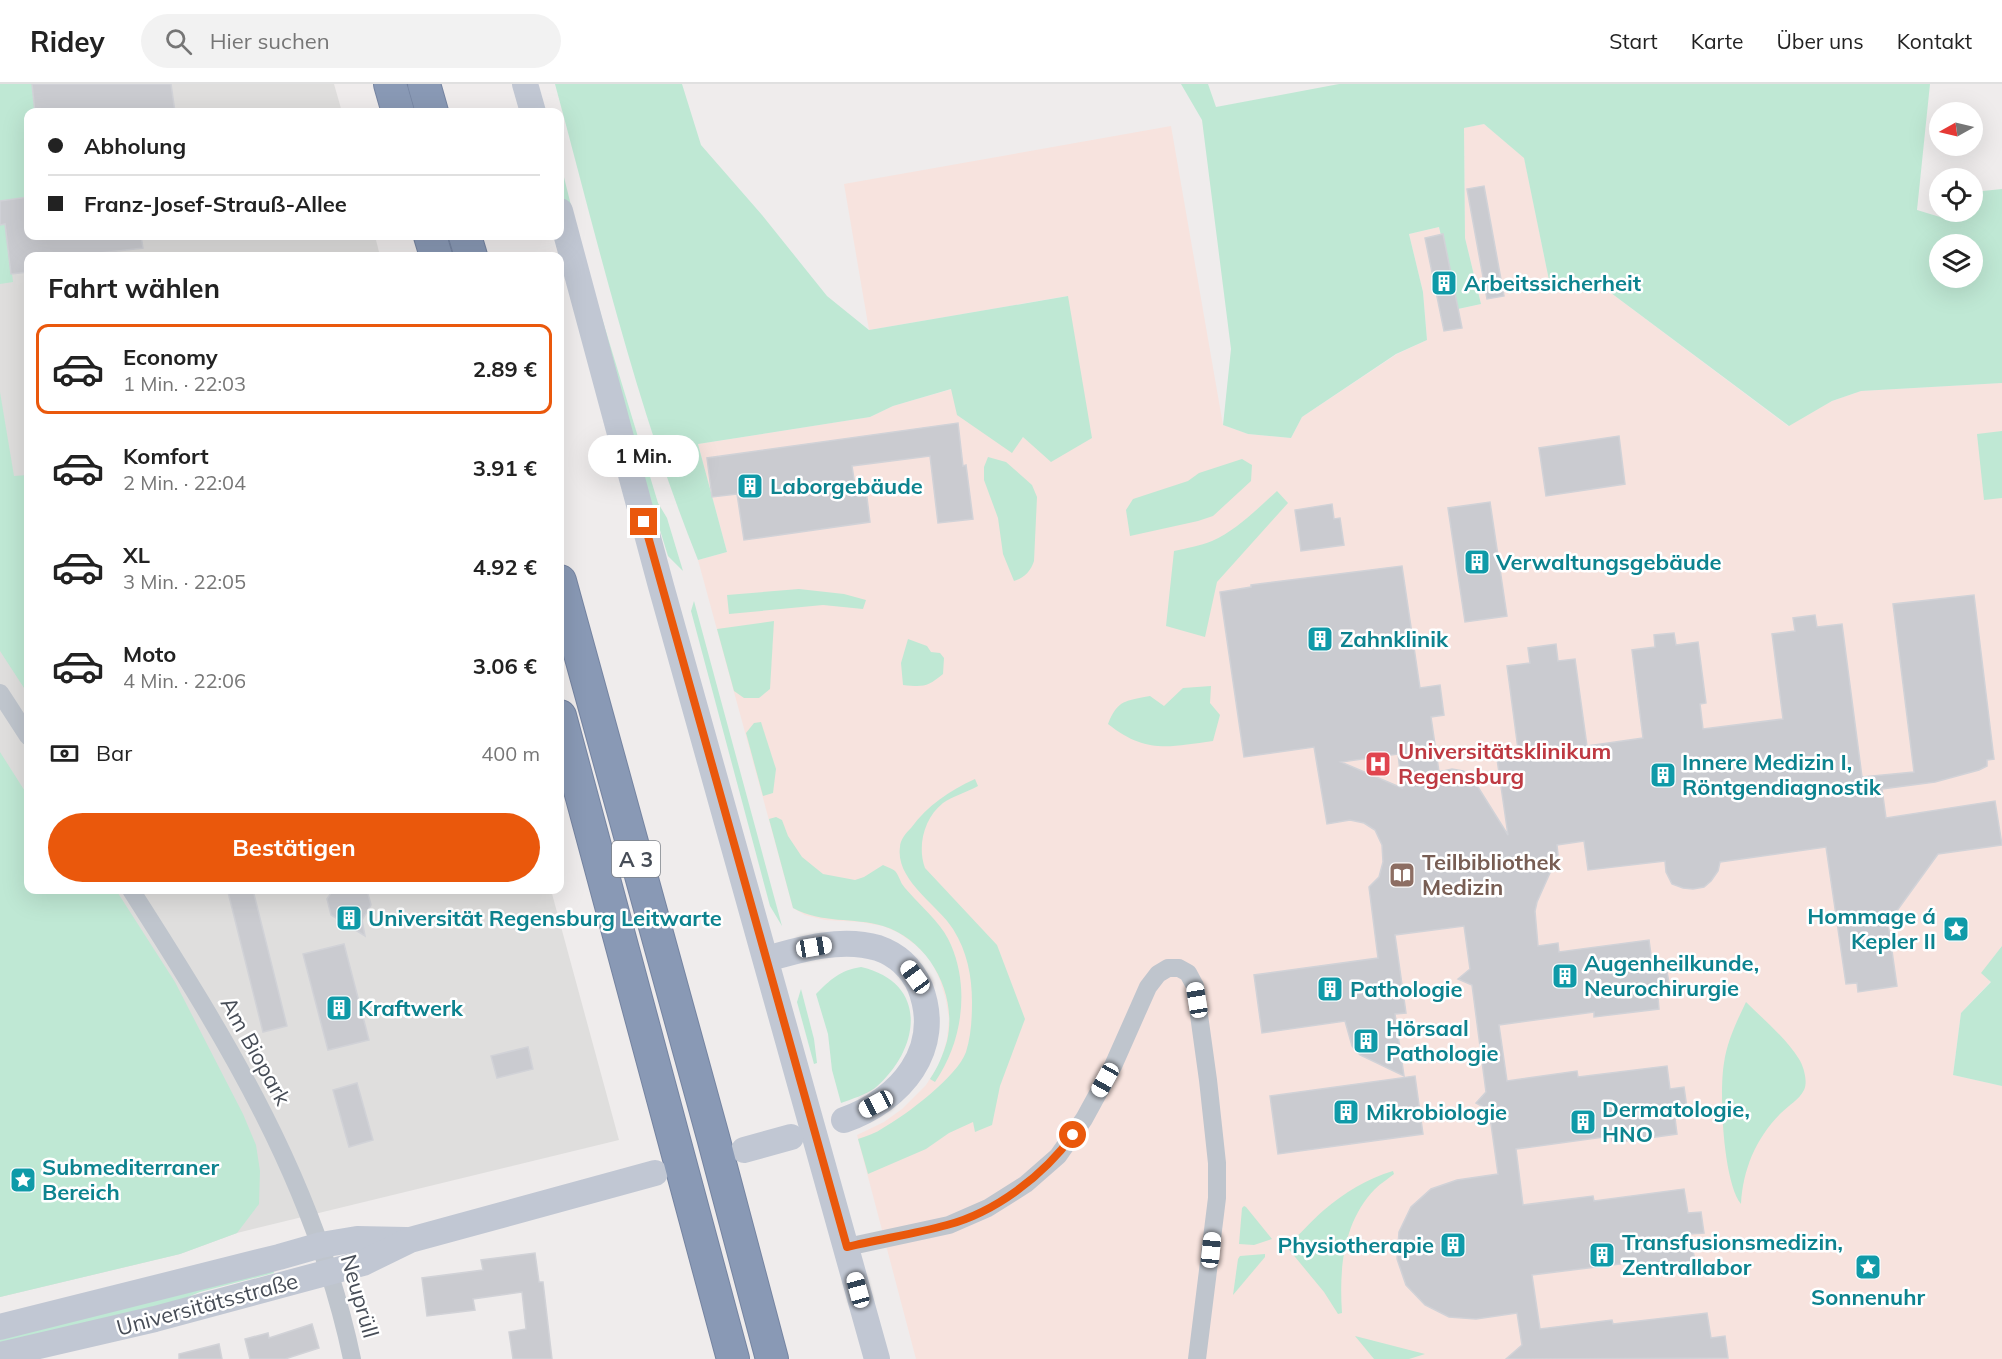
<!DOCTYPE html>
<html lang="de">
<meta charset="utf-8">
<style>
body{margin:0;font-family:Mulish,sans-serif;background:#f2f2f2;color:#222;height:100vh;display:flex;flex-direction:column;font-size:22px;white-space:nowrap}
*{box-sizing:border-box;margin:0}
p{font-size:20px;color:#767676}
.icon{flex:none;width:33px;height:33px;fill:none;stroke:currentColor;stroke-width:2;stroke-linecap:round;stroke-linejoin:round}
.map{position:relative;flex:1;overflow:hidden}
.panel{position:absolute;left:24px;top:168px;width:540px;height:642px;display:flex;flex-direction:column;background:#fff;border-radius:12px;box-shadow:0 6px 24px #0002}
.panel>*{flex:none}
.top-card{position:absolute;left:24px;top:24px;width:540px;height:132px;border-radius:12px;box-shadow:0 6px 24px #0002;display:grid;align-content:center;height:132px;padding:0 24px;background:#fff}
.needle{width:39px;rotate:262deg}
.fabs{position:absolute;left:1929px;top:18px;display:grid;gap:12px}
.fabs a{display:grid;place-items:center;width:54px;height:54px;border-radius:50%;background:#fff;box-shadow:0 6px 24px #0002;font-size:30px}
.end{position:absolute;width:27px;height:27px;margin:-14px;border:8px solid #ea580c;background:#fff;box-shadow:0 0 0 3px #fff}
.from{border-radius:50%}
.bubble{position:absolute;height:42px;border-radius:21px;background:#fff;box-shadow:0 6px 24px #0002;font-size:20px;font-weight:700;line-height:42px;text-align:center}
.car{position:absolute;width:18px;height:36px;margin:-18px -9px;border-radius:8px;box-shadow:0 0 4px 2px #0007;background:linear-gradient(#fff 24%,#345 0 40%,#fff 0 76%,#345 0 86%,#fff 0)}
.top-card b{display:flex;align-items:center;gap:21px;height:57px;font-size:22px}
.top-card b+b{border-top:2px solid #e0e0e0}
.top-card i{width:15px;height:15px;background:#222}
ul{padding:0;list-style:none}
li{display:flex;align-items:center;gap:18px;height:90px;margin:0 12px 9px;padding:0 12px;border:3px solid transparent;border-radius:12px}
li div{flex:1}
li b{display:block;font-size:22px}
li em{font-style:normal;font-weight:700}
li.active{border-color:#ea580c}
li>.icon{width:54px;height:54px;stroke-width:1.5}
h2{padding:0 24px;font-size:27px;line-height:72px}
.pay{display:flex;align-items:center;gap:15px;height:66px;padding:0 24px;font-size:22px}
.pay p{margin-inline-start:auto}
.button{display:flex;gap:12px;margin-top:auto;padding:12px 24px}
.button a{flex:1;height:69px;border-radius:36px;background:#ea580c;color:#fff;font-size:24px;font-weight:700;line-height:69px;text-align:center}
header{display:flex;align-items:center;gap:36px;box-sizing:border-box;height:84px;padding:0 30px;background:#fff;border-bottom:2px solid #e0e0e0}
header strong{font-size:28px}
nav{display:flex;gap:33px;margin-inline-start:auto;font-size:21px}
.search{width:420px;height:54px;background:#f2f2f2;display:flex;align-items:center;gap:15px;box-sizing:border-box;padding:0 21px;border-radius:33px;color:#767676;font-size:22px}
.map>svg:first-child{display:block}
</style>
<header>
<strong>Ridey</strong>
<div class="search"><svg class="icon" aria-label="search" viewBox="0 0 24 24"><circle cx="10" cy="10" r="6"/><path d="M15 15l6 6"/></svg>Hier suchen</div>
<nav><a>Start</a><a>Karte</a><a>Über uns</a><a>Kontakt</a></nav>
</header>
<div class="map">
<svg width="2002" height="1275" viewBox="0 0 2002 1275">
<rect width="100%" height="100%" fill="#efecec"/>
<path fill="#dfdedd" d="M0 0H334L342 28H28V152H375L380 172H28V806H551L619 1056 237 1149 180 1170 0 1213Z"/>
<path fill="#f7e3de" d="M1484 40 1524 73 1550 201 1603 203 1788 342 1832 317 1861 307 2002 299V862L1982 889 1991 897 1961 929 1953 991 2002 1002V1275H916L857 1051 884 1038 902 1025 926 1001 940 979 947 955 949 935 946 916 940 896 930 875 917 862 899 849 883 842 860 838 825 836 805 831 793 824 698 476 727 468 698 360 870 333 893 322 952 305 1012 368 1023 353 1067 212 869 246 844 100 1171 42 1223 341 1248 350 1291 354 1302 333 1397 270 1427 256 1423 208 1409 150 1439 143 1458 225 1481 220 1465 154 1464 44Z"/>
<g fill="#bfe8d4" fill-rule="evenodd">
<path d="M0 0H171L175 28H28V152H141L143 164 76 172H28V188L12 190 13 198 0 200Z"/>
<path d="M555 0H682L701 61 762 131 827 212 869 246 1068 212 1092 354 1051 378 1023 353 1012 369 957 331 951 305 893 322 870 333 698 360 727 468 698 476C636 322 598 159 555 0Z"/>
<path d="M1181 0H1208L1216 23 1339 0H1930L1917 126 1950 136 1954 128H1972L1973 108 2002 105V299L1861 307 1832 317 1789 342 1603 203 1550 201 1524 74 1484 40 1464 44 1465 154 1481 220 1458 225 1439 143 1409 150 1423 208 1427 256 1396 270 1302 333 1291 354 1248 350 1223 341 1231 265 1202 36ZM1940 160H1972V194H1940Z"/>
<path d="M560 77 585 178 658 419 667 434 683 487 668 472 613 294 560 104Z"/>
<path d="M0 308 14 392 28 391V606L26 607 0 567Z"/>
<path d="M2002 347V414L1984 416 1977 350Z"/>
<path d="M988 373 1006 378 1032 401 1037 413 1034 477C1031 487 1024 494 1014 497L1003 470 998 434 984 396V383Z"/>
<path d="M1242 375 1252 381 1251 397 1213 432 1198 437 1130 452 1126 426 1133 415 1188 397 1199 389Z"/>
<path d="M1277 407 1288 419 1217 498 1205 553 1166 542 1174 467C1187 464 1200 462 1212 457 1237 446 1257 425 1277 407Z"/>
<path d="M799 505 844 510 866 516 863 525 823 521 729 530 727 511Z"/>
<path d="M694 517 782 842 770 822 691 527Z"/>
<path d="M774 537 770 605 759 614H744L734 607 717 545Z"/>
<path d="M908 555 927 562 931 568 940 569 944 574 943 590C927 603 924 603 903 601L901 579Z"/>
<path d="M1211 602 1210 619 1220 631 1213 657C1168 663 1146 670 1108 640 1118 615 1126 617 1150 612L1164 622 1183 604Z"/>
<path d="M761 638 776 685 773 709 763 712 746 649 754 639Z"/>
<path d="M0 668 28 712V806H116L175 898 243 1030 256 1061 260 1087 259 1120 237 1149 180 1170 0 1213Z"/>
<path d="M975 695 978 702C967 708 953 712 943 719 924 734 917 762 925 784L997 861 1025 935 1000 1002 992 1041 975 1048 973 1038 949 1049 926 1065 868 1090 858 1055C867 1052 876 1049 883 1044 906 1031 957 993 966 968 971 952 972 935 972 918 972 892 967 867 953 845 938 821 895 796 900 763 900 756 906 749 911 744 928 721 949 707 975 695Z"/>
<path d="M776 733 782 736 788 752 802 773 823 790 855 796 864 793 883 781C887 783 893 785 895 787 898 790 900 796 902 800 905 805 910 809 914 814 927 828 944 843 951 861 970 905 962 959 935 998L930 995C938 983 943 971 947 957 958 910 929 856 883 842 853 833 822 840 793 824L769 735Z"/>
<path d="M2002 862V1002L1953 991 1961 929 1991 898 1981 889Z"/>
<path d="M861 883C930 899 920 966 875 1004 865 1011 852 1015 841 1019L832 986 828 950 816 910C830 896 840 886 861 883Z"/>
<path d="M801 905 814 955 817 979 814 980 797 918Z"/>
<path d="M1746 918C1764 936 1786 954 1799 975 1804 983 1808 998 1804 1006 1799 1016 1789 1021 1781 1029 1756 1054 1743 1085 1741 1120 1723 1098 1719 1008 1724 979 1727 957 1737 937 1746 918Z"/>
<path d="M1393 1087 1394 1090C1388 1095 1381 1099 1375 1105 1343 1138 1339 1185 1342 1229L1338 1230 1324 1208 1286 1162C1300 1151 1311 1137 1324 1126 1344 1109 1368 1094 1393 1087Z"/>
<path d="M1244 1122 1246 1123 1272 1155 1254 1161 1239 1160 1242 1124Z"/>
<path d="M1265 1170V1173L1233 1211 1238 1175 1240 1172Z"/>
<path d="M272 1184 274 1189 200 1208 157 1226 0 1263V1251Z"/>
<path d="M1355 1252 1425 1270 1409 1275H1374Z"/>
</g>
<g fill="#cacbd0" stroke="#d1d2d7" stroke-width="1.5" fill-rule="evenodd">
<path d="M32 0H171L175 28H35Z"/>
<path d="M1484 102 1504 212 1487 215 1467 105Z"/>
<path d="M28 113V152H141L143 164 74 172H28V188L11 190 5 140 0 141V117Z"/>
<path d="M1443 150 1462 244 1444 247 1425 154Z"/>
<path d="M958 339 963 382 966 381 973 435 938 439 930 372 852 382 856 408 866 406 870 438 744 456 737 410 712 413 707 374Z"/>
<path d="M1619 352 1625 400 1546 412 1539 364Z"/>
<path d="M1490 418 1507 532 1465 538 1448 424Z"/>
<path d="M1332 420 1334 435 1340 434 1344 461 1301 467 1295 426Z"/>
<path d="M1402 482 1420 604 1440 601 1444 631 1431 633 1439 688 1452 685 1463 687 1473 695 1508 751 1496 668 1518 665 1507 582 1530 579 1528 564 1556 560 1558 577 1575 575 1587 662 1643 654 1632 566 1655 563 1654 551 1674 549 1676 561 1698 558 1706 619 1700 620 1703 645 1783 635 1772 550 1795 547 1793 534 1815 531 1817 543 1842 540 1862 693 1914 688 1893 520 1974 511 1994 675 1987 676V682L1979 686 1935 698 1882 705 1886 734 1995 717 2002 761 1938 770 1888 839 1897 902 1858 908 1857 899 1846 900 1826 763 1720 778 1718 787 1711 797 1704 803 1693 805 1683 804 1672 800 1666 788 1665 777 1588 786 1584 757 1557 761 1558 771 1537 818 1535 827 1538 862 1558 859 1559 868 1649 856 1652 878 1665 876 1669 899 1657 901 1659 925 1594 933V928L1499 941 1507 997 1577 987 1578 993 1667 982 1670 1005 1684 1003 1687 1024 1674 1026 1677 1050 1613 1059 1611 1052 1516 1065 1523 1121 1593 1112 1594 1117 1684 1105 1688 1129 1701 1128 1704 1149 1690 1150 1695 1177 1629 1185 1628 1179 1532 1191 1540 1245 1612 1236 1613 1240 1707 1229 1711 1254 1725 1252 1728 1274 1506 1275 1522 1261 1517 1229 1476 1235 1449 1233 1425 1221 1406 1201 1397 1175 1399 1148 1411 1123 1431 1105 1457 1096 1498 1090 1489 1026 1476 1019 1486 1008 1472 901 1458 895 1470 885 1464 842 1395 851 1406 929 1395 930 1404 992 1360 971 1352 962 1345 937 1262 949 1254 891 1378 874 1369 803 1379 793 1383 778 1382 761 1375 746 1364 739 1350 736 1327 740 1314 663 1244 673 1220 508 1251 503V501ZM1398 670 1402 704 1341 678Z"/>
<path d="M240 806H253L287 942 263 948 228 808Z"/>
<path d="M333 806H367L371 821 362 836 365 852 331 831 327 815Z"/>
<path d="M344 860 369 956 328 966 303 870Z"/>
<path d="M528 963 533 985 497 994 491 972Z"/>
<path d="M1415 992 1423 1050 1278 1070 1270 1012Z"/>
<path d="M357 999 373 1056 349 1063 333 1006Z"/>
<path d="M535 1169 539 1198H543L552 1275H513L509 1248 526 1245 522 1208 473 1215 475 1226 427 1232 422 1194 483 1186 481 1176Z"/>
<path d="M312 1240 319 1264 285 1275H250L245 1255 268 1249 269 1254Z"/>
<path d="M219 1260 222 1275H179V1270Z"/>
</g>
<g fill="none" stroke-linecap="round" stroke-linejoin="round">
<g stroke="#7584a1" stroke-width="34">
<g id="highway">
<path d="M390 0 398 28"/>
<path d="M424 0 432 28"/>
<path d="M430 152 436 172"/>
<path d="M465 152 471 172"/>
<path d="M560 497 713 1053 772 1275"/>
<path d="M560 632 733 1275"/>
</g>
</g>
<g stroke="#bfc5cd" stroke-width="18">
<path d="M0 609 28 652"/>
<path d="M131 806C227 956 315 1098 352 1275"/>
<path d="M847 1163 949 1141 988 1124 1026 1100 1058 1072 1084 1035 1113 982 1148 903 1158 890 1168 884H1179L1188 889 1195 902 1208 996 1217 1079V1114L1197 1275"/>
</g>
<g stroke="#c1c7d3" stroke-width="26">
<path d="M525 0 533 28"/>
<path d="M560 127 661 502 877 1275"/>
<path d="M766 875C801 865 842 853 878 864 898 871 912 885 920 903 944 965 901 1016 844 1036"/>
<path d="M744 1066 791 1053"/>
<path d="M0 1243 279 1173 321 1161 357 1155 406 1156"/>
<path d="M0 1271 155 1235 363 1179 410 1156 655 1089"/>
</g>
<use href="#highway" stroke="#8999b5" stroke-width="32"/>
</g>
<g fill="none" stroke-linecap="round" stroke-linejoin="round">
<path stroke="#ea580c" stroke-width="8" d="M644 438 847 1163C880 1155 914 1150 947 1141 996 1128 1044 1091 1073 1051"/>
</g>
<defs>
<g id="building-square" transform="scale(1.35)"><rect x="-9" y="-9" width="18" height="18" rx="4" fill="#0f9aa8" stroke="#fff"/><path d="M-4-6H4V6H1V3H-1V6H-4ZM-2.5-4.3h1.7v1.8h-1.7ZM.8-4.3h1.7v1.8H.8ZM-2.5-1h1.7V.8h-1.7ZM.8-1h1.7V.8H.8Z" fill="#fff"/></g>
<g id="hospital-square" transform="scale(1.35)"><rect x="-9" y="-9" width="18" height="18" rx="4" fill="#e0444e" stroke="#fff"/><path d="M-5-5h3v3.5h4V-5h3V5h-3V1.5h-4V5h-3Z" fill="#fff"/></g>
<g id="library-square" transform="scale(1.35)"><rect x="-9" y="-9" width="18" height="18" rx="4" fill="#8d6e63" stroke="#fff"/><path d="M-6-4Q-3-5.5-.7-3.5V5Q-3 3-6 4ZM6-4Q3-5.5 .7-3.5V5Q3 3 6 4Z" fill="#fff"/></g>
<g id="sight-square" transform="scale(1.35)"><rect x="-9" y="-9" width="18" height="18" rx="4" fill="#0f9aa8" stroke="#fff"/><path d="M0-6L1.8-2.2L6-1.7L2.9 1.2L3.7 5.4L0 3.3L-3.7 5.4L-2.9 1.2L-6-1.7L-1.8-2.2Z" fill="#fff"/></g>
</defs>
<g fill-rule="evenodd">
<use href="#building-square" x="1444" y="199"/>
<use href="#building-square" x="750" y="402"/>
<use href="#building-square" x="1477" y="478"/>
<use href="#building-square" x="1320" y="555"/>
<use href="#hospital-square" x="1378" y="680"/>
<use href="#building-square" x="1663" y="691"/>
<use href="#library-square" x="1402" y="791"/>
<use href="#building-square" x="349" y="834"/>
<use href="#sight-square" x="1956" y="845"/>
<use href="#building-square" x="1565" y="892"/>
<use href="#building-square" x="1330" y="905"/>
<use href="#building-square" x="339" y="924"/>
<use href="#building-square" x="1366" y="957"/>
<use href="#building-square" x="1346" y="1028"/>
<use href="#building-square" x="1583" y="1038"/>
<use href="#sight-square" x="23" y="1096"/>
<use href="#building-square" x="1453" y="1161"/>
<use href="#building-square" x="1602" y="1171"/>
<use href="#sight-square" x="1868" y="1183"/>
</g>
<g text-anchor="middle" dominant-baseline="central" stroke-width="5" stroke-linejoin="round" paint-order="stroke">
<rect fill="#fff" stroke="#7e8289" stroke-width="1.5" x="612" y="757" width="48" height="36" rx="4.5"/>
<g font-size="21" font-weight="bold" fill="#474d57">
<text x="636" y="775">A 3</text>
</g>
<g font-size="22" font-weight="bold" fill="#0d838f" stroke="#fff" text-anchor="start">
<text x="1464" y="199">Arbeitssicherheit</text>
<text x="770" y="402">Laborgebäude</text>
<text x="1496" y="478">Verwaltungsgebäude</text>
<text x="1340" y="555">Zahnklinik</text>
<text x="1682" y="678">Innere Medizin I,<tspan x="1682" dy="25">Röntgendiagnostik</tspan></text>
<text x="1936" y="832" text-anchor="end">Hommage á<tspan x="1936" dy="25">Kepler II</tspan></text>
<text x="368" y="834">Universität Regensburg Leitwarte</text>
<text x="1584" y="879">Augenheilkunde,<tspan x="1584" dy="25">Neurochirurgie</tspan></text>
<text x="1350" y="905">Pathologie</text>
<text x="358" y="924">Kraftwerk</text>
<text x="1386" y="944">Hörsaal<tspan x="1386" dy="25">Pathologie</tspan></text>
<text x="1602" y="1025">Dermatologie,<tspan x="1602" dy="25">HNO</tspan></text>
<text x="1366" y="1028">Mikrobiologie</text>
<text x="42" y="1083">Submediterraner<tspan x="42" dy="25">Bereich</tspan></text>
<text x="1622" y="1158">Transfusionsmedizin,<tspan x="1622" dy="25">Zentrallabor</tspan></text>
<text x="1434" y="1161" text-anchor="end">Physiotherapie</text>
<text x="1868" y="1213" text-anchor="middle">Sonnenuhr</text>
</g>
<g font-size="22" font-weight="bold" fill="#be3a42" stroke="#fff" text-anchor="start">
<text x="1398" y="667">Universitätsklinikum<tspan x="1398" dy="25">Regensburg</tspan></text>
</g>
<g font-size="22" font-weight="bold" fill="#785e54" stroke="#fff" text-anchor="start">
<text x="1422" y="778">Teilbibliothek<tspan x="1422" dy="25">Medizin</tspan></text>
</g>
<g font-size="22" fill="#474d57" stroke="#fff">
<text transform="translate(256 967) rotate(61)">Am Biopark</text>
<text transform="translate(360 1212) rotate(74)">Neuprüll</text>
<text transform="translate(207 1220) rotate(-15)">Universitätsstraße</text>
</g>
</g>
</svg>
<div class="fabs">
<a><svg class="needle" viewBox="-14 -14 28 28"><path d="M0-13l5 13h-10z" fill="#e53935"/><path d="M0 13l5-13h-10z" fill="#767676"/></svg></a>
<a><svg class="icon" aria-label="locate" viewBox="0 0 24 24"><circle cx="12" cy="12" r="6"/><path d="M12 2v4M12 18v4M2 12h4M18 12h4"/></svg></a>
<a><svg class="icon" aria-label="layers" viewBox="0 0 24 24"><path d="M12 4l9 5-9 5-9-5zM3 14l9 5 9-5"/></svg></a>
</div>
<i class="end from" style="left:1073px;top:1051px"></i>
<i class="end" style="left:644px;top:438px"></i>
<div class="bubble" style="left:588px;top:351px;width:111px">1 Min.</div>
<i class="car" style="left:814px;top:863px;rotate:81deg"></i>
<i class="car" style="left:915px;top:893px;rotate:324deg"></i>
<i class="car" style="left:1197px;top:916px;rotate:351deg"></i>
<i class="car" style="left:1105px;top:996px;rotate:209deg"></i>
<i class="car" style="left:876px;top:1020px;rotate:242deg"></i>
<i class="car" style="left:1211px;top:1166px;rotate:6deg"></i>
<i class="car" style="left:858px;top:1206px;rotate:345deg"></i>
<div class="top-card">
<b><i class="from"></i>Abholung</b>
<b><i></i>Franz-Josef-Strauß-Allee</b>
</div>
<section class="panel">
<h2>Fahrt wählen</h2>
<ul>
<li class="active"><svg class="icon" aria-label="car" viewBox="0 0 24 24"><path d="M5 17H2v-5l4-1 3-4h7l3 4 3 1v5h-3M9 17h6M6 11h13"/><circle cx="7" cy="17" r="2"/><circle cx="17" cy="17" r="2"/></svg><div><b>Economy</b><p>1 Min. · 22:03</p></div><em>2.89 €</em></li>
<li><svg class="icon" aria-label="car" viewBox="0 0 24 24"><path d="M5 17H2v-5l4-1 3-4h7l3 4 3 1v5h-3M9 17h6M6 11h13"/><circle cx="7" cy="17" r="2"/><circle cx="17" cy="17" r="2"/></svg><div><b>Komfort</b><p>2 Min. · 22:04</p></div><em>3.91 €</em></li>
<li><svg class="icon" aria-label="car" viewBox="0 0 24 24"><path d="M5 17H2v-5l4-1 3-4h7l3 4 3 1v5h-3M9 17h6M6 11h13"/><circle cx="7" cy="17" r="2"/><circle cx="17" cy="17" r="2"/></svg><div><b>XL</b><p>3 Min. · 22:05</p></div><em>4.92 €</em></li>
<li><svg class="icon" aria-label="car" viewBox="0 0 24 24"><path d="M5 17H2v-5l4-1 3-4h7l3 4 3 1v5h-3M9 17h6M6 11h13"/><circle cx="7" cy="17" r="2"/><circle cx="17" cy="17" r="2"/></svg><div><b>Moto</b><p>4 Min. · 22:06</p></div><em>3.06 €</em></li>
</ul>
<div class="pay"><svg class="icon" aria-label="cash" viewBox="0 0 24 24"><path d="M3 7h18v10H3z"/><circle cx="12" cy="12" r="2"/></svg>Bar<p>400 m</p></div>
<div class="button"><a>Bestätigen</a></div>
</section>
</div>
